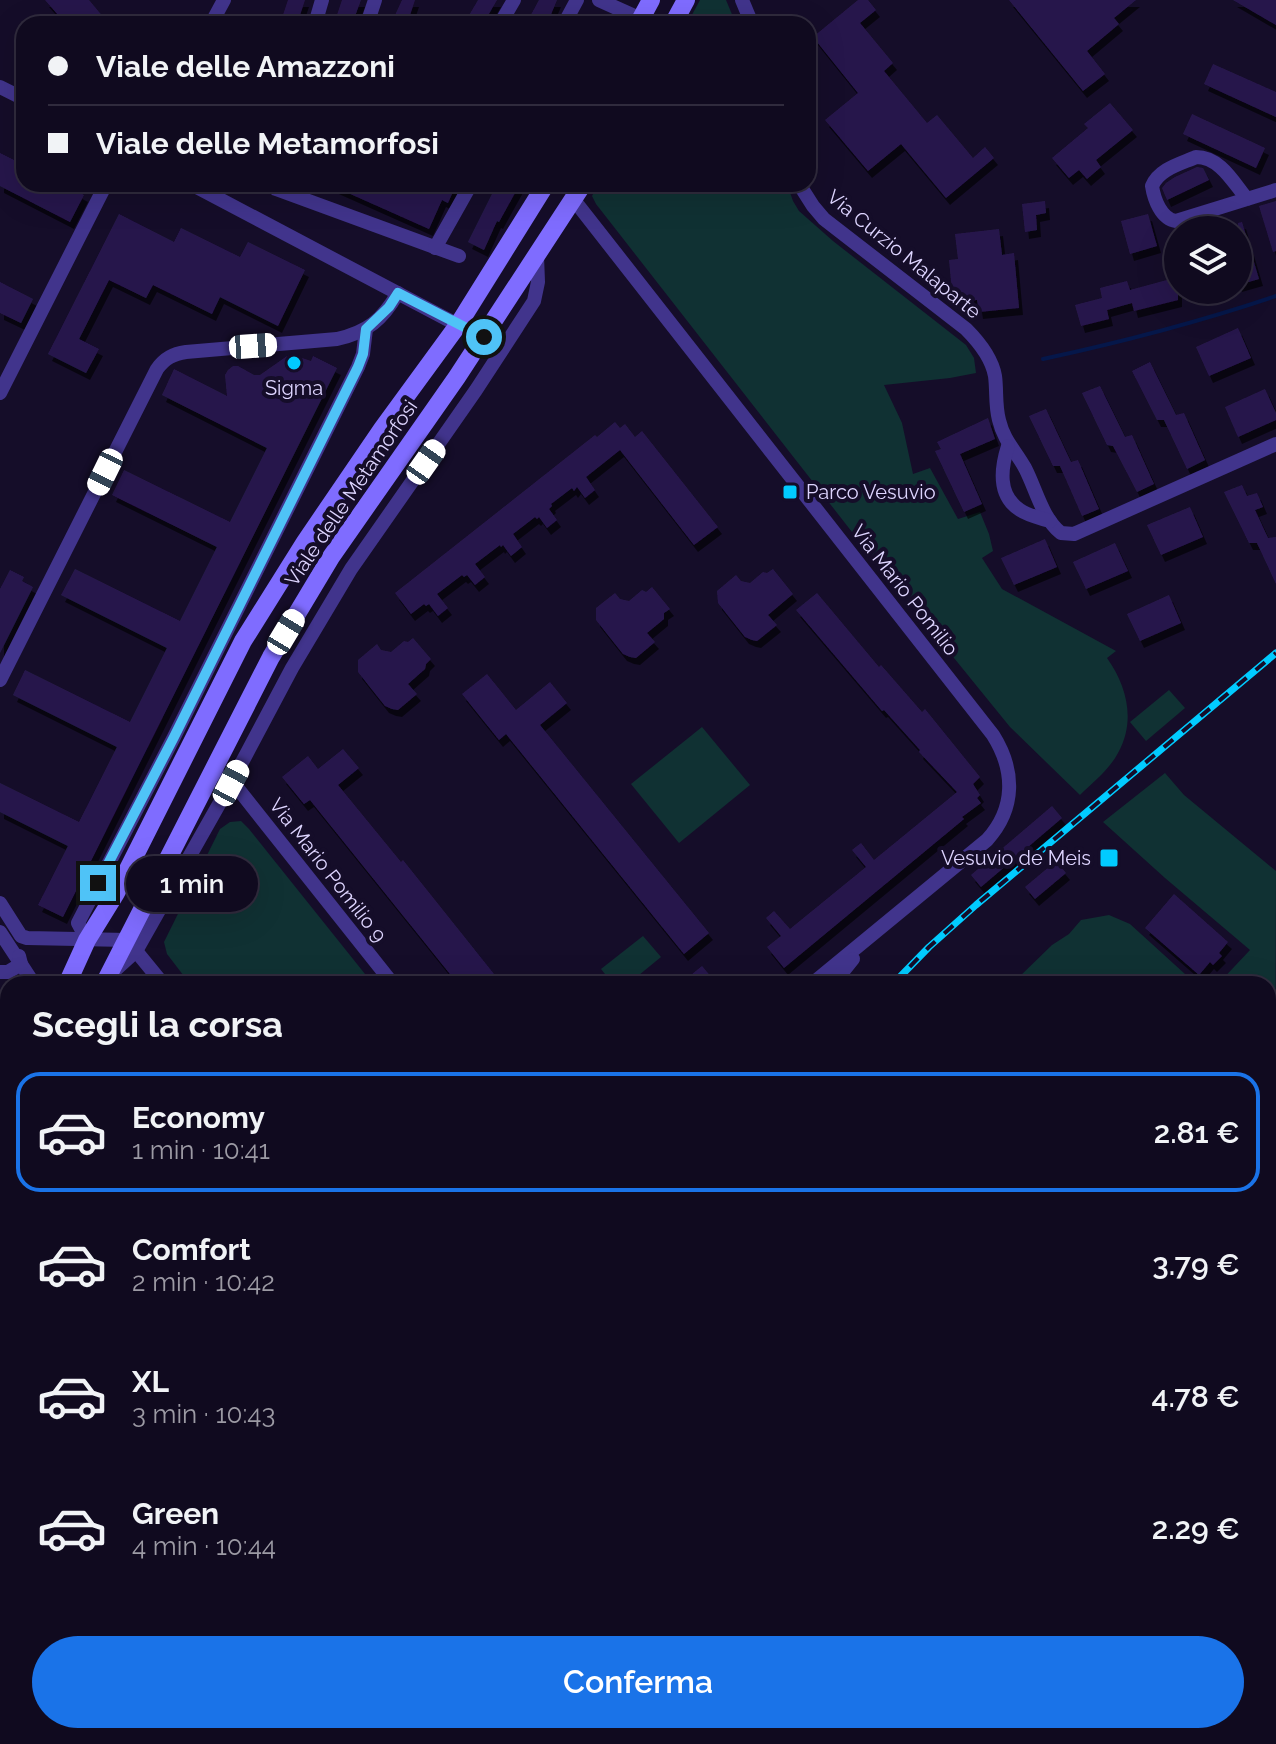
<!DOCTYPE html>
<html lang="it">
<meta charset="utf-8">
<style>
body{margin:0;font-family:Raleway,sans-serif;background:#1e182c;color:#f1f3f6;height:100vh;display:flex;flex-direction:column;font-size:30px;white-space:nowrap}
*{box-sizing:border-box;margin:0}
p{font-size:26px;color:#9c9aa4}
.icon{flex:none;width:44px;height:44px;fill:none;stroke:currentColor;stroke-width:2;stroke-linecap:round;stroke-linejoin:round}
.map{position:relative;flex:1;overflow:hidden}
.details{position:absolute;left:0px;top:976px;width:1276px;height:768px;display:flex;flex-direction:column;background:#100a1f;border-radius:24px 24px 0 0;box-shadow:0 8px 32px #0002,0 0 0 2px #302b3d}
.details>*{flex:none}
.top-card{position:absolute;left:16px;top:16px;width:800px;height:176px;border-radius:24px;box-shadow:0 8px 32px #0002,0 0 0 2px #302b3d;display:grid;align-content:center;height:176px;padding:0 32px;background:#100a1f}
.tools{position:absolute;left:1164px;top:216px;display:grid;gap:16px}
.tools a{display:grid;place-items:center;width:88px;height:88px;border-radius:50%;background:#100a1f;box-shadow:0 8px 32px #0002,0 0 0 2px #302b3d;font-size:40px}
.end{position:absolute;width:36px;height:36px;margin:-18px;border:10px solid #4fc3f7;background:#111;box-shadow:0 0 0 4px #111}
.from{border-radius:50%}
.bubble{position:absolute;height:56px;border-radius:28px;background:#100a1f;box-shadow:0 8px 32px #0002,0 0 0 2px #302b3d;font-size:26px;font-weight:600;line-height:56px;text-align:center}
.car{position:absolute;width:24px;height:48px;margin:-24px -12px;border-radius:10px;box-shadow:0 0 6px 2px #0007;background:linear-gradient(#fff 24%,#345 0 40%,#fff 0 76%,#345 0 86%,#fff 0)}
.top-card b{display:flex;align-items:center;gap:28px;height:76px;font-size:30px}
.top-card b+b{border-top:2px solid #302b3d}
.top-card i{width:20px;height:20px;background:#f1f3f6}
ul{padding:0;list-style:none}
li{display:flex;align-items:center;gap:24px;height:120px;margin:0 16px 12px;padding:0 16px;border:4px solid transparent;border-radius:24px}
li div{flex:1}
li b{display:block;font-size:30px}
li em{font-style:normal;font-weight:600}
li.selected{border-color:#1a73e8}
li>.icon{width:72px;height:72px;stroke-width:1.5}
h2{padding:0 32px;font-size:36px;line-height:96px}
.cta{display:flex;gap:16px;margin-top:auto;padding:16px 32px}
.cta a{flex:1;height:92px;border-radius:48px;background:#1a73e8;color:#fff;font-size:32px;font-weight:600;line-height:92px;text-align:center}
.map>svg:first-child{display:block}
</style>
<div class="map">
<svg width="1276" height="1744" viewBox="0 0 1276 1744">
<defs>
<filter id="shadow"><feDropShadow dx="4" dy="7" stdDeviation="0" flood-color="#0009"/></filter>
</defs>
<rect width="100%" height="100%" fill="#150d29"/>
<g fill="#103133">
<path d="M700 0H726L736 24H687Z"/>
<path d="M598 184H787L793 201 799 211 833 241 966 345 974 358 976 373 950 378 884 385 902 423 913 474 930 468 958 519 980 512 989 534 993 551 982 558 1002 589 1116 651 1107 658C1127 686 1136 721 1118 753 1109 770 1093 782 1080 795L1010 727 859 541 596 204 592 196Z"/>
<path d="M1169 690 1185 708 1146 741 1130 722Z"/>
<path d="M702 727 750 785 679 843 631 784Z"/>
<path d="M1165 773 1184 795 1276 871 1275 1197 1268 1198V984H1218L1250 950 1165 878 1103 822Z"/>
<path d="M241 821 249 829 373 984H190L167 954 164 942 220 829 230 822Z"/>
<path d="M1109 915 1130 924 1196 984H1012L1052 945 1069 934 1081 920Z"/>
<path d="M643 936 661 957 628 984H613L601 969Z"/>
<path d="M513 1736H676L686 1744H509Z"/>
</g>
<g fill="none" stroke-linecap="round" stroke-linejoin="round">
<path stroke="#05174a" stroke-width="4" d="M1043 359C1122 342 1199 322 1276 296"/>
</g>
<g fill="#28184c" filter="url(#shadow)">
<path d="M45 0H89L109 24H68L61 15 59 16Z"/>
<path d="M288 0H305L297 24H280Z"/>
<path d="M342 0H361L352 24H334Z"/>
<path d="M402 0H415L407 24H391Z"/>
<path d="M478 0H497L483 24H464Z"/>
<path d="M539 0H557L549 19 555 21 554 24H526Z"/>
<path d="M858 0H868L876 10 860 23 893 63 884 71 927 123 937 115 973 158 985 147 994 158 946 198 901 144 868 171 825 120 858 93 813 37Z"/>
<path d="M1009 0H1136L1114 18 1119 24 1087 51 1105 74 1083 91Z"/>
<path d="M1233 0H1276V25Z"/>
<path d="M1213 64 1276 92V117L1204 84Z"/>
<path d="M1110 103 1133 130 1096 160 1101 167 1087 179 1079 170 1069 178 1052 158 1088 128 1084 124Z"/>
<path d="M1192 114 1265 148 1256 168 1183 134Z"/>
<path d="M0 153 24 165V184H63L84 195 70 222 0 186Z"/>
<path d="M1197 167 1203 168 1209 180 1167 200 1162 188 1166 183 1175 177Z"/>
<path d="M328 184H448L455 187 448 203 442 200 429 229Z"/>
<path d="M485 184H520L499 222 497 221 484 250 468 242 493 192 496 194 497 189Z"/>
<path d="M1045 201 1046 213 1036 215 1037 230 1025 232 1022 204Z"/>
<path d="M1276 201V251L1273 252 1259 206Z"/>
<path d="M119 214 174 242 181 228 240 257 248 242 305 270 278 326 220 297 212 314 153 285 146 298 109 280 79 339 99 349 86 373 48 354Z"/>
<path d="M1148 214 1157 246 1130 254 1121 221Z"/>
<path d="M1242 222 1259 279 1238 285V223Z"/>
<path d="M999 229 1002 255 1014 253 1019 308 979 312 977 300 953 302 949 260 958 259 955 234Z"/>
<path d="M1178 277V300L1134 311 1132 303 1107 310 1109 319 1081 326 1075 305 1102 298 1100 288 1127 281 1130 290Z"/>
<path d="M0 282 33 299 21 323 0 313Z"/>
<path d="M1238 328 1251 358 1209 376 1196 347Z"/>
<path d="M293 355 311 361 313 356 337 368 63 917 38 905 68 846 0 812V783L79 822 117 747 13 695 25 670 130 722 167 648 61 595 75 569 180 621 217 547 112 495 124 470 230 522 267 448 162 395 174 369 227 396 225 375 228 370 233 366H238L254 375H260L287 356Z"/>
<path d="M1150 362 1176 415 1184 413 1205 460 1187 469 1164 420H1157L1132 371Z"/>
<path d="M1100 386 1125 437 1132 435 1154 484 1137 492 1113 446 1107 445 1082 393Z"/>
<path d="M1265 389 1276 413V420L1238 437 1225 407Z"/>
<path d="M1046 409 1071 462 1078 460 1099 509 1082 516 1060 466H1053L1029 416Z"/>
<path d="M988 418 995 439 960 454 982 504 964 512 935 451 941 449 937 442Z"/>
<path d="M615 422 620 428 625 424 635 437 642 431 718 527 694 545 620 450 586 477 595 490 585 498 577 487 574 491 572 488 551 504 552 506 549 509 557 520 547 528 539 517 537 519 535 517 513 534 522 547 511 556 503 545 501 547 500 545 475 564 485 577 475 585 467 575 464 577 462 575 437 594 448 608 438 616 429 604 426 606 424 604 411 614 395 593 595 435 597 437Z"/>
<path d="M1242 485 1247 496 1257 493 1263 507 1255 510 1268 538 1276 537V584L1257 543H1249L1224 492Z"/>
<path d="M1190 507 1203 537 1161 555 1147 525Z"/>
<path d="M1045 539 1057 567 1014 585 1001 558Z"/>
<path d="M1115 543 1128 571 1086 589 1073 562Z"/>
<path d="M773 569 793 594 768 615 777 625 757 641 752 640 745 637 718 603 717 591 736 575 741 581 750 583 763 572 767 573Z"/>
<path d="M10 570 24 577 22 581 33 587 0 653V589Z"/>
<path d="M652 587 670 609 664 613V619L647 633 655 642 636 658 630 657 623 654 596 620V608L615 593 620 599 629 601 642 590 646 592Z"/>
<path d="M817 593 879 667 881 665 922 712 925 709 980 777 973 784 980 795 977 798 981 803 962 817 964 819 784 968 767 947 781 936 766 918 774 911 790 929 866 867 852 850 861 843 874 860 957 792 919 752 920 750 884 710 882 711 796 610Z"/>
<path d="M1169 595 1181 623 1140 641 1127 614Z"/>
<path d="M413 638 431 659 426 664 425 669 408 684 417 694 398 710 392 709 385 706 358 672V660L377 644 381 650 391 652 404 641 408 642Z"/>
<path d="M487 674 516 710 550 682 567 703 540 725 709 933 684 954 506 734 499 740 462 694Z"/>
<path d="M343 749 359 768 338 785 401 862 403 860 502 984H458L310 800 304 804 282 777 308 756 318 769Z"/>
<path d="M1052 806 1062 818 981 887 971 875Z"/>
<path d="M1056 861 1066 873 1035 899 1025 887Z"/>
<path d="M1174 894 1228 942 1219 953 1222 956 1213 965 1210 962 1199 975 1145 928Z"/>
<path d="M702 966 717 984H680Z"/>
</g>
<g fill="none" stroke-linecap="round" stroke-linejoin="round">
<g stroke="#41348c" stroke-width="14">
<path d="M599 0 641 19"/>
<path d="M742 0 752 24"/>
<path d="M211 24 224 0"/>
<path d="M315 24 322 0"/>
<path d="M367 24 375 0"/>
<path d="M500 24 514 0"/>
<path d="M564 24 577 0"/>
<path d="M0 87 24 99"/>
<path d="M191 184 458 325"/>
<path d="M270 184 276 189 459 256"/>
<path d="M799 184 813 206 824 219 966 329C979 342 992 359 995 376 997 391 995 405 999 420 1004 441 1015 450 1025 468 1036 489 1042 518 1061 533L1074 534 1276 444"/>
<path d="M1247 199C1233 182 1220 157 1196 157 1180 164 1159 169 1152 186 1154 199 1161 219 1176 221L1276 190"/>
<path d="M574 200 993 735C1015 770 1016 808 987 840L812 984"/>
<path d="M435 248 471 184"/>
<path d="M0 393 106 184"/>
<path d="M1008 446C1001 468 997 495 1020 510 1029 516 1040 518 1050 521"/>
<path d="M0 680 157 369C165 358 173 354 186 352L337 339C368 332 382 320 398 293"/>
<path d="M224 777 239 790 393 984"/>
<path d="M0 903 21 936 27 938 127 940 163 984"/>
<path d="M0 932 34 984"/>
<path d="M87 940 78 923 174 737 358 367 363 354 366 329"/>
<path d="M114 971 136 951 231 783 292 668 351 569 476 390 534 301 538 282 537 256"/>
<path d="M0 972H8L21 964 19 956"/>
<path d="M833 984 853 959"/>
<path d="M1268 1504 1276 1490"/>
<path d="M1268 1618 1271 1620"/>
<path d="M1032 1736 1048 1744"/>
<path d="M302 1744C315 1736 327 1737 340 1744"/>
<path d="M356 1744 367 1736"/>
<path d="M1154 1744 1157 1736"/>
</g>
<g stroke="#7f6cff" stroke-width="18">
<path d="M638 24 651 0"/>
<path d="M673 24 686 0"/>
<path d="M67 984 87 940 116 893 243 641 305 542 382 429 458 325 546 184"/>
<path d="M104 984 271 657 331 557 457 377 583 184"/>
<path d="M0 1115 8 1100"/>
<path d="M0 1185 8 1169"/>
<path d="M1268 1219 1276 1218"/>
<path d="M1268 1281 1276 1282"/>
<path d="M1008 1744 1012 1736"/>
</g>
<g stroke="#01cbff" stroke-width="7">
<g id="rail">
<path d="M893 984 929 947 976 905 1276 653"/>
<path d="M427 1744 431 1736"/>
</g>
</g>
<use href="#rail" stroke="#150d29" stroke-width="4" stroke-dasharray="12" stroke-linecap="butt"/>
</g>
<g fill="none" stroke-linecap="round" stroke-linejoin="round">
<path stroke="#4fc3f7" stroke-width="10" d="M98 883 174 737 358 367 363 354 366 329 389 307 398 293 484 337"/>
</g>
<g fill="#01cbff" stroke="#150d29" stroke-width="3">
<circle cx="294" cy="363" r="8"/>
<rect x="782" y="484" width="16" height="16" rx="4"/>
<rect x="1099" y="848" width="20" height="20" rx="4"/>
</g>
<g text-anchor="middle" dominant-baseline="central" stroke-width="8" stroke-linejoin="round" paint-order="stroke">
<g font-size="20" fill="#ded5ff" stroke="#150d29">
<text transform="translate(904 254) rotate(39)">Via Curzio Malaparte</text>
<text transform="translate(351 493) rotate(-56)">Viale delle Metamorfosi</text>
<text transform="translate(905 590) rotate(52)">Via Mario Pomilio</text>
<text transform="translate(328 870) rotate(52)">Via Mario Pomilio 9</text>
</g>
<g font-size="20" fill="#ded5ff" stroke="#150d29">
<text x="294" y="388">Sigma</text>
<text x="806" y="492" text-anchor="start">Parco Vesuvio</text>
<text x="1091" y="858" text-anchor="end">Vesuvio de Meis</text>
</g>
</g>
</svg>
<div class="tools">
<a><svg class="icon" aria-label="layers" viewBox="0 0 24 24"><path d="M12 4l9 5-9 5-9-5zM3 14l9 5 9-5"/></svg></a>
</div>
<i class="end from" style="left:484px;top:337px"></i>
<i class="end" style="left:98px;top:883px"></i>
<div class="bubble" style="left:126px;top:856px;width:132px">1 min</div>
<i class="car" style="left:253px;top:346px;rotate:86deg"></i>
<i class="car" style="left:426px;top:462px;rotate:35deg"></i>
<i class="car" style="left:105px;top:472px;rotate:206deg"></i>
<i class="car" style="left:286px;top:632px;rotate:31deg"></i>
<i class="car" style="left:231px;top:783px;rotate:28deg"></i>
<div class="top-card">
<b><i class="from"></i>Viale delle Amazzoni</b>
<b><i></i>Viale delle Metamorfosi</b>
</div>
<section class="details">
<h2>Scegli la corsa</h2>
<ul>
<li class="selected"><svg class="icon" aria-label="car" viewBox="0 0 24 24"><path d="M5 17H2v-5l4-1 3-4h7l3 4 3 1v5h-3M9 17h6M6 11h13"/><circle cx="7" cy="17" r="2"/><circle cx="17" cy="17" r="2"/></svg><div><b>Economy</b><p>1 min · 10:41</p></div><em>2.81 €</em></li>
<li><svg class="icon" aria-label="car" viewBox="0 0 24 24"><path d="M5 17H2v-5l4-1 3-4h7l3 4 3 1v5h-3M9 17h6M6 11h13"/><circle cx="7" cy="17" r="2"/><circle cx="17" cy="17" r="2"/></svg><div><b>Comfort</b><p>2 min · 10:42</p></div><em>3.79 €</em></li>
<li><svg class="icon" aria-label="car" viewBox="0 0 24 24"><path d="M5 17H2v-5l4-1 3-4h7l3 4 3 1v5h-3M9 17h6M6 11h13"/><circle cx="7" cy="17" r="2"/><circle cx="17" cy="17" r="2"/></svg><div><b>XL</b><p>3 min · 10:43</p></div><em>4.78 €</em></li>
<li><svg class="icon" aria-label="car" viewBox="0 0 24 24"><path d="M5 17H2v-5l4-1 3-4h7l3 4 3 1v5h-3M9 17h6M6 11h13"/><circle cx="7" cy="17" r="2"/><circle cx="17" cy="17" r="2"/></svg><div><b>Green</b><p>4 min · 10:44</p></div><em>2.29 €</em></li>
</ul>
<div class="cta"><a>Conferma</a></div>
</section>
</div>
